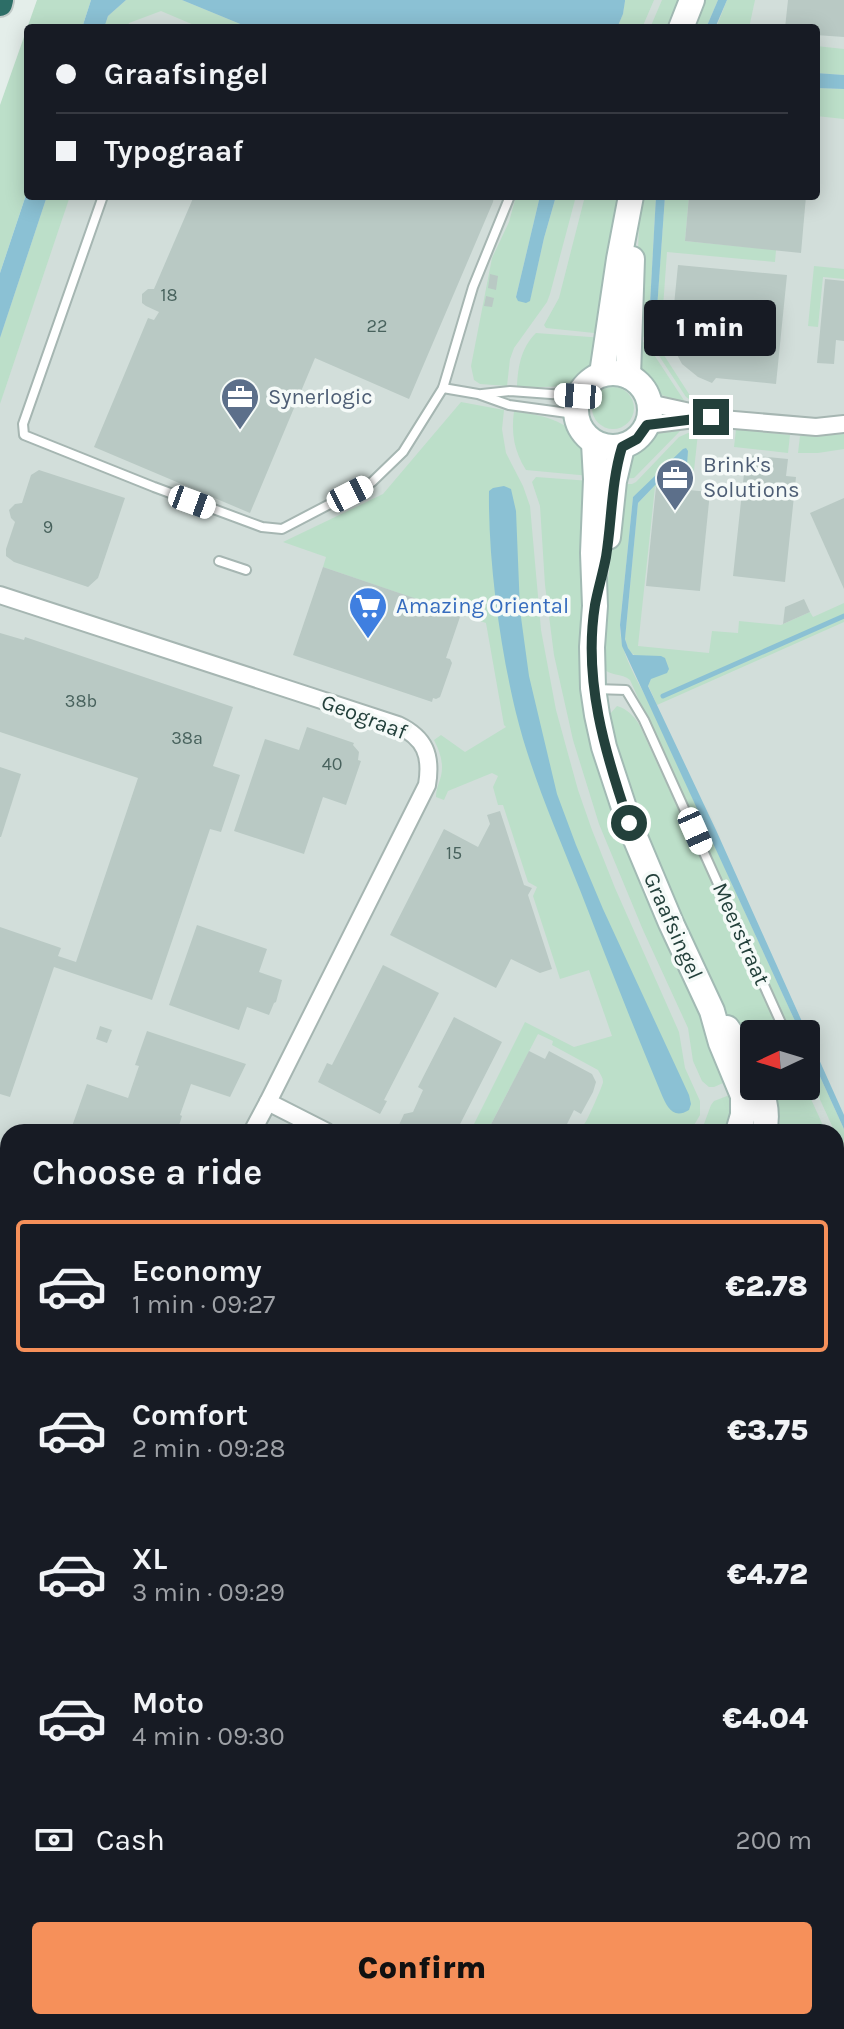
<!DOCTYPE html>
<meta charset="utf-8">
<style>
body{margin:0;font-family:Karla,sans-serif;background:#20242c;color:#f1f3f6;height:100vh;display:flex;flex-direction:column;font-size:30px;white-space:nowrap}
*{box-sizing:border-box;margin:0}
p{font-size:26px;color:#9ea1a6}
.icon{flex:none;width:44px;height:44px;fill:none;stroke:currentColor;stroke-width:2;stroke-linecap:round;stroke-linejoin:round}
.map{position:relative;flex:1;overflow:hidden}
.side{position:absolute;left:0px;top:1124px;width:844px;height:906px;display:flex;flex-direction:column;background:#171b24;border-radius:24px 24px 0 0;box-shadow:0 4px 20px #0003}
.side>*{flex:none}
.top-card{position:absolute;left:24px;top:24px;width:796px;height:176px;border-radius:8px;box-shadow:0 4px 20px #0003;display:grid;align-content:center;height:176px;padding:0 32px;background:#171b24}
.needle{width:52px;rotate:266deg}
.tools{position:absolute;left:740px;top:1020px;display:grid;gap:16px}
.tools a{display:grid;place-items:center;width:80px;height:80px;border-radius:8px;background:#171b24;box-shadow:0 4px 20px #0003;font-size:40px}
.end{position:absolute;width:36px;height:36px;margin:-18px;border:10px solid #23403b;background:#fff;box-shadow:0 0 0 4px #fff}
.from{border-radius:50%}
.bubble{position:absolute;height:56px;border-radius:8px;background:#171b24;box-shadow:0 4px 20px #0003;font-size:26px;font-weight:800;line-height:56px;text-align:center}
.car{position:absolute;width:24px;height:48px;margin:-24px -12px;border-radius:10px;box-shadow:0 0 6px 2px #0007;background:linear-gradient(#fff 24%,#345 0 40%,#fff 0 76%,#345 0 86%,#fff 0)}
.top-card b{display:flex;align-items:center;gap:28px;height:76px;font-size:30px}
.top-card b+b{border-top:2px solid #363941}
.top-card i{width:20px;height:20px;background:#f1f3f6}
ul{padding:0;list-style:none}
li{display:flex;align-items:center;gap:24px;height:132px;margin:0 16px 12px;padding:0 16px;border:4px solid transparent;border-radius:8px}
li div{flex:1}
li b{display:block;font-size:30px}
li em{font-style:normal;font-weight:800}
li.active{border-color:#f6905a}
li>.icon{width:72px;height:72px;stroke-width:1.5}
h2{padding:0 32px;font-size:36px;line-height:96px}
.pay{display:flex;align-items:center;gap:20px;height:88px;padding:0 32px;font-size:30px}
.pay p{margin-inline-start:auto}
.primary-button{display:flex;gap:16px;margin-top:auto;padding:16px 32px}
.primary-button a{flex:1;height:92px;border-radius:8px;background:#f6905a;color:#111;font-size:32px;font-weight:800;line-height:92px;text-align:center}
.map>svg:first-child{display:block}
</style>
<div class="map">
<svg width="844" height="2029" viewBox="0 0 844 2029">
<rect width="100%" height="100%" fill="#e4eeea"/>
<path fill="#d2deda" fill-rule="evenodd" d="M104 0H844V1139L836 1142V1132H8V2022H836V1458L844 1474V2029H0V307L37 196H816V28H94ZM754 1034H806V1086H754Z"/>
<g fill="#bcdfc9">
<path d="M37 0H91L82 28H28V189L0 273V105Z"/>
<path d="M126 0H182L250 28H201L161 11 129 23 127 28H104L108 16Z"/>
<path d="M625 0H654L642 28H617L623 14Z"/>
<path d="M662 0H683L672 28H650Z"/>
<path d="M702 0H718L706 28H690Z"/>
<path d="M727 0H755L749 28H716Z"/>
<path d="M816 46 844 49V75L816 73Z"/>
<path d="M816 88 844 89V119L816 116Z"/>
<path d="M47 196H70L0 404V338Z"/>
<path d="M516 196H540L516 297 530 300 544 238 556 196H576L550 294 547 302 514 348 510 359 507 386 480 384 474 380 471 366 492 258 509 222Z"/>
<path d="M585 196H621L604 334 546 328 544 325 559 298Z"/>
<path d="M640 196H656L649 322H656L665 196H689L685 241 776 250 775 262 667 252 660 349 689 394 693 398 717 402 716 405 692 401 686 397 648 339 642 336H635Z"/>
<path d="M814 266 844 269V279L823 277 818 327 808 326Z"/>
<path d="M536 333 604 338C581 391 570 387 517 387 518 366 521 348 536 333Z"/>
<path d="M635 341H641L647 344 687 405 662 395 640 370Z"/>
<circle cx="613" cy="408" r="21"/>
<path d="M461 402 504 410 502 429 506 453 523 486 530 506 541 630 556 710 578 790 592 830 615 888 679 1032 685 1068 700 1101V1115L690 1132H631L625 1127 622 1132H572L573 1129C578 1127 582 1127 585 1123 587 1121 603 1085 603 1082 603 1077 600 1074 598 1070L552 1045 553 1041 538 1034 487 1132 471 1130 525 1022 574 1047 612 1036 589 970 560 979 533 896 537 887 528 882 503 805H498L493 787 498 776 492 773 448 791 444 800 436 797C436 789 439 784 441 776 444 763 440 752 434 740L441 735 465 752 506 727 504 725 486 623 323 567 326 557 283 542 383 494Z"/>
<path d="M514 411C539 415 569 419 582 444 587 453 588 466 590 476L526 470C514 451 511 433 514 411Z"/>
<path d="M683 428 634 478 621 479C633 443 645 432 683 428Z"/>
<path d="M736 429 790 435 788 453 734 447Z"/>
<path d="M688 433H698L692 489 655 487 638 646 709 653 712 631 738 633 739 621 781 625 810 612 813 617 844 603V622L657 705 648 685 651 679 637 656C629 654 627 646 625 638L638 503 660 480 680 482 688 451 633 497 620 625C620 652 635 676 647 699L801 1034H790L630 680C622 673 609 676 603 668V619L620 484H632L636 482 679 437Z"/>
<path d="M844 434V449L818 453H798L800 436Z"/>
<path d="M536 477 590 481 584 692 730 1080 714 1087H709L702 1081 693 1061 688 1028 643 930 599 824 573 740 554 655 545 585 540 506 532 482Z"/>
<path d="M617 706C627 709 633 715 639 724L782 1034H754V1062L701 967 621 777 609 715Z"/>
<path d="M806 1046 844 1129V1152L806 1069Z"/>
<path d="M771 1086H805L826 1132H778C783 1116 778 1101 771 1086Z"/>
<path d="M735 1093 728 1132H701L711 1105 714 1101Z"/>
<path d="M836 1154 844 1172V1212L836 1195Z"/>
<path d="M0 1294 8 1296V1387L0 1383Z"/>
<path d="M844 1330V1463L836 1447V1334Z"/>
<path d="M836 1472 844 1487V1531L836 1516Z"/>
<path d="M836 1966 844 1969V2029H791L782 2022H836Z"/>
</g>
<g fill="#8bc1d4">
<path d="M91 0H126L108 16 104 28H82Z"/>
<path d="M182 0H625V1L623 14 617 28H250Z"/>
<path d="M718 0H727L715 28H706Z"/>
<path d="M816 73 844 75V89L816 88Z"/>
<path d="M28 189V196H47L0 338V273Z"/>
<path d="M540 196H556L544 238 530 301 526 303 518 301 516 297Z"/>
<path d="M656 196H665L656 323 652 324 649 322Z"/>
<path d="M686 448 688 451 686 478 681 482 660 480 638 503 625 639 628 648 633 655 661 656 665 658 669 669 667 673 651 679 648 686 716 830 844 1115V1129L806 1046V1034H801L622 646 620 625 633 497 683 449Z"/>
<path d="M504 486 511 489 516 511 520 610 529 676 557 794 576 845 603 909 689 1095 691 1104 689 1110C673 1120 667 1107 661 1093 633 1026 606 958 580 890 557 832 531 774 516 713 500 647 488 560 489 491L493 488Z"/>
</g>
<g fill="none" stroke-linecap="round" stroke-linejoin="round">
<path stroke="#8bc1d4" stroke-width="5" d="M663 696 844 616"/>
</g>
<g fill="#b9c9c4">
<path d="M788 0H844V37L816 35V28H785Z"/>
<path d="M194 196H494L493 202 409 399 315 358 250 513 94 447 148 318 154 320 159 312 146 306 142 303V294L148 289H154Z"/>
<path d="M689 196H806L801 253 685 241Z"/>
<path d="M678 265 787 275 776 384 716 378 712 383 698 377 682 364 674 349 671 335Z"/>
<path d="M490 274 498 276 496 290 488 288Z"/>
<path d="M825 279 844 281V341L836 340 834 364 817 363Z"/>
<path d="M486 296 494 298 492 307 484 306Z"/>
<path d="M746 455 788 459 786 476 796 477 785 582 733 576Z"/>
<path d="M39 470 125 498 98 578 88 587 14 562 6 556V549L15 522 11 518 9 510 15 504 22 503 31 475Z"/>
<path d="M656 487 710 492 700 591 646 586Z"/>
<path d="M844 498V589L810 513Z"/>
<path d="M323 567 461 614 446 658 450 659 452 663 440 697 436 699 433 698 432 702 293 655Z"/>
<path d="M804 599 810 612 783 624 785 607Z"/>
<path d="M0 633 24 640 25 637 233 707 213 766 240 775 221 832 210 829 152 1000 54 967 10 1097 0 1094V927L61 948 58 956 76 962 138 778 0 732Z"/>
<path d="M307 727 354 743 353 745 359 752 358 760 361 761 346 805 323 797 304 854 234 831 265 739 299 750Z"/>
<path d="M0 767 21 774 1 837H0Z"/>
<path d="M500 811 524 885 532 888 528 895 552 969 540 973 511 959 496 988 390 935 444 829 478 847 490 824 487 815Z"/>
<path d="M197 925 267 949 259 972 282 980 276 1002 274 1003 269 1015 247 1007 239 1030 169 1005Z"/>
<path d="M383 965 439 993 384 1100 387 1101 380 1114 318 1082 327 1063 332 1065Z"/>
<path d="M454 1017 502 1042 456 1132H401L399 1125 404 1114 413 1112 423 1090 418 1087Z"/>
<path d="M100 1026 112 1030 107 1043 96 1039Z"/>
<path d="M147 1031 246 1064 230 1097 191 1084 180 1115 182 1116 177 1132H70L87 1084 128 1098 139 1066 135 1065Z"/>
<path d="M529 1051 545 1059 549 1051 592 1074 596 1082 593 1092 581 1114 574 1110 563 1132H487Z"/>
<path d="M3 1482 8 1495V1535L0 1538V1483Z"/>
<path d="M836 1689 844 1695V1811L836 1805Z"/>
<path d="M0 1714 8 1718V1795L0 1811Z"/>
<path d="M8 1847V1890L0 1885V1863Z"/>
<path d="M0 1991 8 2002V2022H24L29 2029H0Z"/>
<path d="M102 2022H152L149 2029H108Z"/>
<path d="M330 2022H551L547 2029H327Z"/>
<path d="M632 2022H699L694 2029H627Z"/>
</g>
<g fill="none" stroke-linecap="round" stroke-linejoin="round">
<g stroke="#a6b6b2" stroke-width="12">
<g id="lane">
<path d="M103 196 23 424 24 435 154 487 262 527 282 529 372 482 403 452 443 388 473 287 510 196"/>
<path d="M443 388 478 394 509 405 575 414"/>
<path d="M482 394 510 391 578 396"/>
<path d="M219 561 246 570"/>
<path d="M595 689 626 690 644 720 786 1034"/>
<path d="M836 1239 844 1235"/>
</g>
</g>
<g stroke="#a6b6b2" stroke-width="20">
<g id="street">
<path d="M649 403 722 419 816 427 844 424"/>
<path d="M647 425 702 418"/>
<path d="M0 595 398 725C425 738 432 755 427 785L268 1102 327 1132"/>
<path d="M252 1132 268 1102"/>
<path d="M0 1629 8 1613"/>
<path d="M0 1943 8 1954"/>
<path d="M60 2022 66 2029"/>
<path d="M770 2022 780 2029"/>
<path d="M580 2029 584 2022"/>
</g>
</g>
<g stroke="#a2bab4" stroke-width="28">
<g id="secondary">
<path d="M681 28 692 0"/>
<circle cx="613" cy="410" r="37"/>
<path d="M602 374 619 259 631 196"/>
<path d="M628 376 632 259"/>
<path d="M594 443 596 479 593 553 595 606 592 647 593 688 597 715 604 747 629 823 671 923 712 1011 721 1043 743 1096V1115L738 1132"/>
<path d="M608 537 614 481 622 447"/>
<path d="M727 1028 741 1048 754 1074"/>
<path d="M759 1086C766 1102 768 1116 764 1132"/>
<path d="M201 2029 205 2022"/>
</g>
</g>
<g stroke="#c1cac8" stroke-width="28">
<path id="highway" d="M0 4 1 0"/>
</g>
<use href="#lane" stroke="#fff" stroke-width="8"/>
<use href="#street" stroke="#fff" stroke-width="16"/>
<use href="#secondary" stroke="#fff" stroke-width="24"/>
<use href="#highway" stroke="#2d6e67" stroke-width="24"/>
</g>
<g fill="none" stroke-linecap="round" stroke-linejoin="round">
<path stroke="#23403b" stroke-width="10" d="M629 823C605 753 583 680 595 605 598 589 603 573 606 557 612 520 611 483 622 447L637 439 647 425 711 417"/>
</g>
<defs>
<g id="office-pin" transform="scale(2)"><path d="M0 17L-7.5 6A9.5 9.5 0 1 1 7.5 6Z" fill="#5c6f8a" stroke="#f5faf8"/><path d="M-6-3h4V-5.5h4V-3h4V5H-6ZM-1-4.5V-3h2v-1.5ZM-6 0V1H6V0Z" fill="#fff"/></g>
<g id="supermarket-pin" transform="scale(2)"><path d="M0 17L-7.5 6A9.5 9.5 0 1 1 7.5 6Z" fill="#3f7fe0" stroke="#f5faf8"/><path d="M-6-5.5h2.5l.6 2H6L4.5 2H-2.5L-4.4-4H-6ZM-1.5 3.2a1.3 1.3 0 1 0 .1 0ZM3 3.2a1.3 1.3 0 1 0 .1 0Z" fill="#fff"/></g>
</defs>
<g fill-rule="evenodd">
<use href="#office-pin" x="240" y="397"/>
<use href="#office-pin" x="675" y="478"/>
<use href="#supermarket-pin" x="368" y="606"/>
</g>
<g text-anchor="middle" dominant-baseline="central" stroke-width="7" stroke-linejoin="round" paint-order="stroke">
<g font-size="18" fill="#48625d">
<text x="169" y="295">18</text>
<text x="377" y="326">22</text>
<text x="48" y="527">9</text>
<text x="81" y="701">38b</text>
<text x="187" y="738">38a</text>
<text x="332" y="764">40</text>
<text x="454" y="853">15</text>
</g>
<g font-size="22" fill="#4e5e75" stroke="#f5faf8" text-anchor="start">
<text x="268" y="397">Synerlogic</text>
<text x="703" y="465">Brink's<tspan x="703" dy="25">Solutions</tspan></text>
</g>
<g font-size="22" fill="#366cbe" stroke="#f5faf8" text-anchor="start">
<text x="396" y="606">Amazing Oriental</text>
</g>
<g font-size="22" fill="#23403b" stroke="#f5faf8">
<text transform="translate(364 717) rotate(21)">Geograaf</text>
<text transform="translate(673 926) rotate(66)">Graafsingel</text>
<text transform="translate(741 934) rotate(66)">Meerstraat</text>
</g>
</g>
</svg>
<div class="tools">
<a><svg class="needle" viewBox="-14 -14 28 28"><path d="M0-13l5 13h-10z" fill="#e53935"/><path d="M0 13l5-13h-10z" fill="#9ea1a6"/></svg></a>
</div>
<i class="end from" style="left:629px;top:823px"></i>
<i class="end" style="left:711px;top:417px"></i>
<div class="bubble" style="left:644px;top:300px;width:132px">1 min</div>
<i class="car" style="left:578px;top:396px;rotate:274deg"></i>
<i class="car" style="left:350px;top:494px;rotate:63deg"></i>
<i class="car" style="left:192px;top:502px;rotate:110deg"></i>
<i class="car" style="left:695px;top:831px;rotate:156deg"></i>
<div class="top-card">
<b><i class="from"></i>Graafsingel</b>
<b><i></i>Typograaf</b>
</div>
<section class="side">
<h2>Choose a ride</h2>
<ul>
<li class="active"><svg class="icon" aria-label="car" viewBox="0 0 24 24"><path d="M5 17H2v-5l4-1 3-4h7l3 4 3 1v5h-3M9 17h6M6 11h13"/><circle cx="7" cy="17" r="2"/><circle cx="17" cy="17" r="2"/></svg><div><b>Economy</b><p>1 min · 09:27</p></div><em>€2.78</em></li>
<li><svg class="icon" aria-label="car" viewBox="0 0 24 24"><path d="M5 17H2v-5l4-1 3-4h7l3 4 3 1v5h-3M9 17h6M6 11h13"/><circle cx="7" cy="17" r="2"/><circle cx="17" cy="17" r="2"/></svg><div><b>Comfort</b><p>2 min · 09:28</p></div><em>€3.75</em></li>
<li><svg class="icon" aria-label="car" viewBox="0 0 24 24"><path d="M5 17H2v-5l4-1 3-4h7l3 4 3 1v5h-3M9 17h6M6 11h13"/><circle cx="7" cy="17" r="2"/><circle cx="17" cy="17" r="2"/></svg><div><b>XL</b><p>3 min · 09:29</p></div><em>€4.72</em></li>
<li><svg class="icon" aria-label="car" viewBox="0 0 24 24"><path d="M5 17H2v-5l4-1 3-4h7l3 4 3 1v5h-3M9 17h6M6 11h13"/><circle cx="7" cy="17" r="2"/><circle cx="17" cy="17" r="2"/></svg><div><b>Moto</b><p>4 min · 09:30</p></div><em>€4.04</em></li>
</ul>
<div class="pay"><svg class="icon" aria-label="cash" viewBox="0 0 24 24"><path d="M3 7h18v10H3z"/><circle cx="12" cy="12" r="2"/></svg>Cash<p>200 m</p></div>
<div class="primary-button"><a>Confirm</a></div>
</section>
</div>
